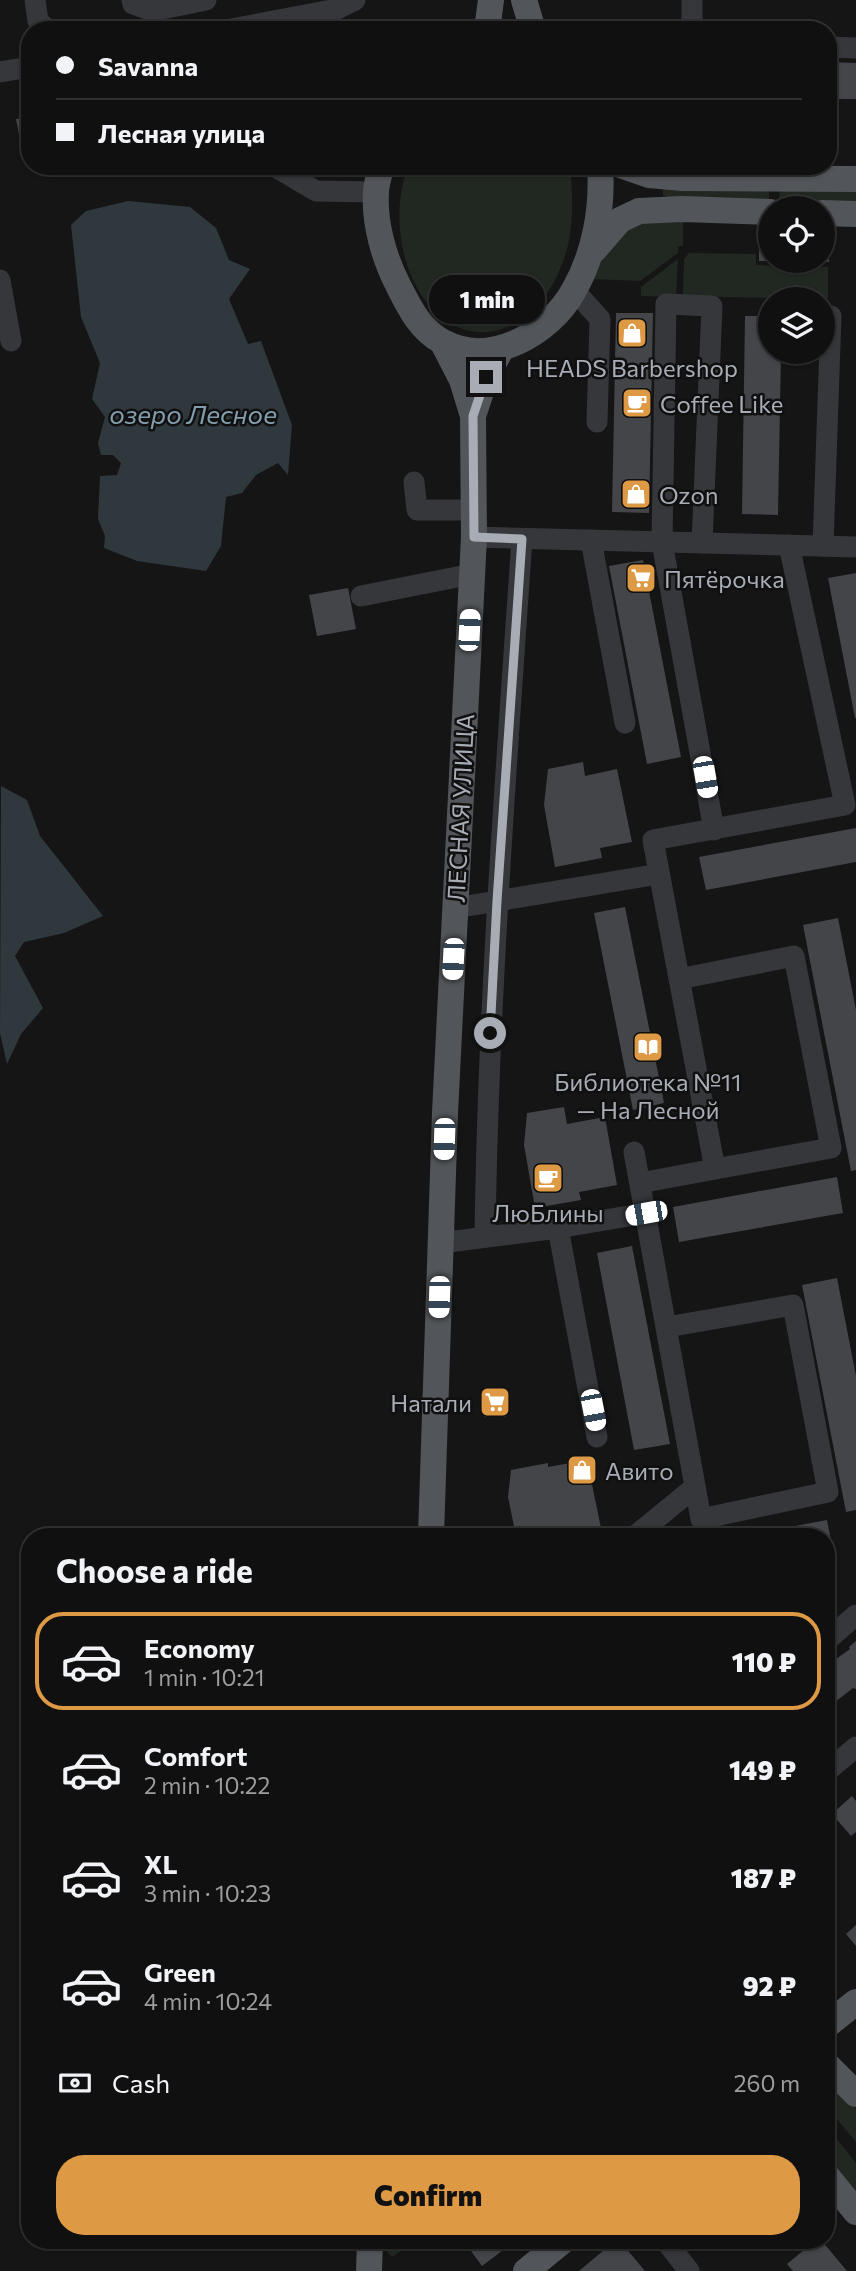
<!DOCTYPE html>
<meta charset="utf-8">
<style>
body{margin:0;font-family:Commissioner,sans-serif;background:#1e1e1e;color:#f1f3f6;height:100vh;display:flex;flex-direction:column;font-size:26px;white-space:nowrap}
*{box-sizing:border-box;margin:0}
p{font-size:23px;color:#9c9d9f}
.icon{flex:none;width:38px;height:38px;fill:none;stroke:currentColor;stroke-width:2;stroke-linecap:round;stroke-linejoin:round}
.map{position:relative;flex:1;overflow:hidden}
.side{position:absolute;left:21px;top:1528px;width:814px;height:721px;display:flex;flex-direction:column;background:#101010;border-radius:28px;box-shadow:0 2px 5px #0004,0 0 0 2px #303030}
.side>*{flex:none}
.hud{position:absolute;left:21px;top:21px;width:816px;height:154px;border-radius:28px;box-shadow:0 2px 5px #0004,0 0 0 2px #303030;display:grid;align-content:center;height:154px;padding:0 35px;background:#101010}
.buttons{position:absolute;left:758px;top:196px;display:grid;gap:14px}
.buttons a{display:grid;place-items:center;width:77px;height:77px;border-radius:50%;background:#101010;box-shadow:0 2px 5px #0004,0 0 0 2px #303030;font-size:35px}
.end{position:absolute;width:32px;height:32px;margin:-16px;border:9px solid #a8adb5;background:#111;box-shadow:0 0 0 4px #111}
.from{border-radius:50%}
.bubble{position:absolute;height:49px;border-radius:24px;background:#101010;box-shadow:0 2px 5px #0004,0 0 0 2px #303030;font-size:23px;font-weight:800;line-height:49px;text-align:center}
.car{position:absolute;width:21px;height:42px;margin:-21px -10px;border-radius:9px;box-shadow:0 0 5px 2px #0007;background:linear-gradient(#fff 24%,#345 0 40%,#fff 0 76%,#345 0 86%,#fff 0)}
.hud b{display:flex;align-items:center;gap:24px;height:66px;font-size:26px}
.hud b+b{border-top:2px solid #303030}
.hud i{width:18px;height:18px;background:#f1f3f6}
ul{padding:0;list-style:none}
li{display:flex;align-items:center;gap:21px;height:98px;margin:0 14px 10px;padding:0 21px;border:4px solid transparent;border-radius:28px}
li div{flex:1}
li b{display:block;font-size:26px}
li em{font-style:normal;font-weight:800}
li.on{border-color:#de9944}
li>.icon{width:63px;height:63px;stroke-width:1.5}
h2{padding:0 35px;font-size:32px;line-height:84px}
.pay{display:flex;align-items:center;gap:18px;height:77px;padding:0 35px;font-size:26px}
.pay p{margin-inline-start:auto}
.button{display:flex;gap:14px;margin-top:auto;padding:14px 35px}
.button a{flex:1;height:80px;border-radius:28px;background:#de9944;color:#111;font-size:28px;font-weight:800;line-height:80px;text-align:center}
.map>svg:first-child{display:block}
</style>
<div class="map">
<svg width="856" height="2271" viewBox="0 0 856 2271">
<rect width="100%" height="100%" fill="#151516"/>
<g fill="#212821">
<path d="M408 166H570C573 195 574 228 565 256 531 359 428 358 403 250 397 221 398 194 408 166Z"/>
<path d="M663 189H769V200L667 197 663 195Z"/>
<path d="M780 189 856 191V203L779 200Z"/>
<path d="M683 220V246H678V253L640 281 591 279 606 248 636 223Z"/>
<path d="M689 253 756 254V265L828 267V299L683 296 684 259Z"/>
<path d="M678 259 676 297 641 296V287Z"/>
<path d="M826 2083 856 2109V2142L826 2106Z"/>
<path d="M826 2126 856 2163V2196L826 2160Z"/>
<path d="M385 2240H417L392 2257 385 2249Z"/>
</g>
<g fill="#2f383d">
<path d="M128 201 190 207 216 228 229 260 250 269 229 299 248 344 261 341 292 425 288 475 278 463 256 475 242 493 226 497 221 546 206 571 137 561 104 548 105 536 98 519 100 476 117 475 121 463 113 455H101L98 443 105 417 92 399 100 363 81 317 71 225 86 211Z"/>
<path d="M1 786 27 800 40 836 103 916 64 933 24 942 15 956 43 1008 21 1034 7 1064 0 1033Z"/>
</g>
<g fill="#444549">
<path d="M828 62 856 63V99H828Z"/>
<path d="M30 117V132L19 134 16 119Z"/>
<rect x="759" y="247" width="11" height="14"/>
<rect x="822" y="248" width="7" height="14"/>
<path d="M616 313H653L649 513 612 512Z"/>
<path d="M745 316H770V352H781L778 515 742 514Z"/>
<path d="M643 560 681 757 647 764 609 566Z"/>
<path d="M856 573V718H855L828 578Z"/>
<path d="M348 588 356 629 317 636 309 595Z"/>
<path d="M583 762 585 776 617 769 632 842 600 848 602 858 555 867 544 805 548 769Z"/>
<path d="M856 828V862L706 890 699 857Z"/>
<path d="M625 907 664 1103 633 1110 594 913Z"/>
<path d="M838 918 856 1010V1170L851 1171 803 925Z"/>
<path d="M564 1107 567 1124 605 1117 617 1185 579 1192 581 1200 535 1208 524 1145 527 1113Z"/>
<path d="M837 1177 843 1213 679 1242 673 1207Z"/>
<path d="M632 1246 670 1444 634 1450 597 1253Z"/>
<path d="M837 1278 856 1376V1510L846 1512 802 1285Z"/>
<path d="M485 1387 507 1388 506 1417H484Z"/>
<path d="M587 1460 602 1533 582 1536H516L508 1497 511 1470 548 1463V1467Z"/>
<path d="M827 1520 833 1551 826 1553V1536H742Z"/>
<path d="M856 1641V1689L853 1688 826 1709V1666L850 1649 849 1647Z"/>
<path d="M852 1796 856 1801V1832L851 1836 832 1814Z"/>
<path d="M856 1925V1946L846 1934Z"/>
<path d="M463 2240H508L511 2244 482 2266Z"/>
<path d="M616 2240H619L645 2271H579Z"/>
<path d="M816 2240H821L847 2271H793L787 2264Z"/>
</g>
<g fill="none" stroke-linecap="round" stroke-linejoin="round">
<g stroke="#36373b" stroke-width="21">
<path d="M35 0 38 21 48 30"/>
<path d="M132 0 133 4 152 11 206 0"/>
<path d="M692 0V21L695 30"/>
<path d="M226 30 337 9 355 0"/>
<path d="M828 47 856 48"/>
<path d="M0 72 30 67"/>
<path d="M274 166 316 191 375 192"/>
<path d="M0 280 11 341"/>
<path d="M574 290 600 319 597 422"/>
<path d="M414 482 417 510H474"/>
<path d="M474 537 856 547"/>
<path d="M591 540 625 723"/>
<path d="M702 543 712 306 666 304 662 542 714 830"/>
<path d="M823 546 831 316"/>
<path d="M361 596 472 574"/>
<path d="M455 908 659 874"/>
<path d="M679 979 794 956 831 1148 715 1169"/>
<path d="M634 1152 701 1519 828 1492 793 1305 667 1327"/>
<path d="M640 1183 715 1169 653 840 845 805 789 545"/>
<path d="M558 1228 597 1437"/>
<path d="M485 1237C488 1004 506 771 522 539"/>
<path d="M440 1243 558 1228 646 1213"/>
<path d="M635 1536 695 1487"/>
<path d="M826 1641 856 1615"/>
<path d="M826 1772 856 1747"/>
<path d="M665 2240 689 2271"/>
</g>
<g stroke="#525559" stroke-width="26">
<path d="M524 0 533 30"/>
<path d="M487 30 491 0"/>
<path d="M381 166C380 174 376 184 376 192 374 223 384 258 398 285 409 307 420 330 443 342 490 368 551 333 574 290 595 253 603 208 600 166"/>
<path d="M623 166 649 175 683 178 856 179"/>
<path d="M822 213 856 214"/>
<path d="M594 250 620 220 639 211 682 209 770 212"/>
<path d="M473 416 486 377 502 348"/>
<path d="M431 1536 445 1113 474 537 473 416 462 380 443 343"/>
<path d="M826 2026 856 2002"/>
<path d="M826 2064 856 2094"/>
<path d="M826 2175 856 2212"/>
<path d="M369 2271 370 2240"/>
<path d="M526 2271 564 2240"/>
</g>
</g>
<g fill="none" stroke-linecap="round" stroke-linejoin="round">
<path stroke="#a8adb5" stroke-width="9" d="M486 377 473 416 474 537 522 539 497 901 490 1033"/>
</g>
<defs>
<g id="shop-square" transform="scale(1.575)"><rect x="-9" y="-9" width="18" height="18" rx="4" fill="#de9944" stroke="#101011"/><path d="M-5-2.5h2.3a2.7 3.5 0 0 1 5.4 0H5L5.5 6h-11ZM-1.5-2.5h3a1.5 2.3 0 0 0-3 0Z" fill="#fff"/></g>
<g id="cafe-square" transform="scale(1.575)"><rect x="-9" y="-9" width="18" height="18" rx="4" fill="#de9944" stroke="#101011"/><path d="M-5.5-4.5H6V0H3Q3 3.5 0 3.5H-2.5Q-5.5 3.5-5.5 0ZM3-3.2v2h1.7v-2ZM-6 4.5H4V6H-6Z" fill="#fff"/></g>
<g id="supermarket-square" transform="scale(1.575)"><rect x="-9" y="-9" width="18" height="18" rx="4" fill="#de9944" stroke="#101011"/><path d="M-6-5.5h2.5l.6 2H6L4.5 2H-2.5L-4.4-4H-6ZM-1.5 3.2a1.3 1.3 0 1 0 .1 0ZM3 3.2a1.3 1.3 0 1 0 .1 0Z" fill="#fff"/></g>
<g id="library-square" transform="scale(1.575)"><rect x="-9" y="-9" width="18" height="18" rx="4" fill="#de9944" stroke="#101011"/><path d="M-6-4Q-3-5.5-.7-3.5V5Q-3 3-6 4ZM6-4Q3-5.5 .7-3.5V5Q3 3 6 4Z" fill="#fff"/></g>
</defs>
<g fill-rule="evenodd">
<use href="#shop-square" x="632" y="333"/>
<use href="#cafe-square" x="637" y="403"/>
<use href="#shop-square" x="636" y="494"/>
<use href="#supermarket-square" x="641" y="578"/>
<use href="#library-square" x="648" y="1047"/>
<use href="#cafe-square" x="548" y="1178"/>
<use href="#supermarket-square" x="495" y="1402"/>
<use href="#shop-square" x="582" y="1470"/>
</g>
<g text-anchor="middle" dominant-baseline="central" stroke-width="5" stroke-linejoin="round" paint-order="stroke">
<g font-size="24" fill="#a8adb5" stroke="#101011" text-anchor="start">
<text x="632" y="367" text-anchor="middle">HEADS Barbershop</text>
<text x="660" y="403">Coffee Like</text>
<text x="659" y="494">Ozon</text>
<text x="664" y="578">Пятёрочка</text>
<text x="648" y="1081" text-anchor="middle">Библиотека №11<tspan x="648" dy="28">— На Лесной</tspan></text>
<text x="548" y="1212" text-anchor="middle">ЛюБлины</text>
<text x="472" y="1402" text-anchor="end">Натали</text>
<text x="605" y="1470">Авито</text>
</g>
<g font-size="24" fill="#a8adb5" stroke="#101011">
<text transform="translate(460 808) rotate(-87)">ЛЕСНАЯ УЛИЦА</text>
</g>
<g font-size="26" font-style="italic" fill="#829dac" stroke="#101011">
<text x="193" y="413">озеро Лесное</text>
</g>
</g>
</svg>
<div class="buttons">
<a><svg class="icon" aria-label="locate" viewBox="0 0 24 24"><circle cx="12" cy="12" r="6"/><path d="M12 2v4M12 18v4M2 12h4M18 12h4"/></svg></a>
<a><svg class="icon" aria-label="layers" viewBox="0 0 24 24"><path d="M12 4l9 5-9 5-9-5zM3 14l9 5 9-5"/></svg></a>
</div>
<i class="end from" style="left:490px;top:1033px"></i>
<i class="end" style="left:486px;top:377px"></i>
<div class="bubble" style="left:429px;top:275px;width:116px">1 min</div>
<i class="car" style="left:469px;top:630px;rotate:3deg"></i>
<i class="car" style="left:705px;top:777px;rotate:170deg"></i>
<i class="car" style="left:453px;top:959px;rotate:183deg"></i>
<i class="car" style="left:444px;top:1139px;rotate:182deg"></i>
<i class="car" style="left:646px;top:1213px;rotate:260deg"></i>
<i class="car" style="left:439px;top:1297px;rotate:182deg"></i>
<i class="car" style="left:593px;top:1410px;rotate:169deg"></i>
<div class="hud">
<b><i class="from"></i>Savanna</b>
<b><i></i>Лесная улица</b>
</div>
<section class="side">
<h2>Choose a ride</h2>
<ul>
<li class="on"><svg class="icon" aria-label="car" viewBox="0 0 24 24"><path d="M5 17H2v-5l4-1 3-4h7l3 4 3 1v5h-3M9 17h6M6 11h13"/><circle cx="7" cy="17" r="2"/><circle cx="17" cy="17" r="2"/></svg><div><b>Economy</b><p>1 min · 10:21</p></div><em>110 ₽</em></li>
<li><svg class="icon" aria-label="car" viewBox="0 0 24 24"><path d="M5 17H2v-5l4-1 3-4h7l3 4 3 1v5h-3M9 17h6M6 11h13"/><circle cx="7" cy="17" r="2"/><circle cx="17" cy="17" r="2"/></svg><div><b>Comfort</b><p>2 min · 10:22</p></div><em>149 ₽</em></li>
<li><svg class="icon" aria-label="car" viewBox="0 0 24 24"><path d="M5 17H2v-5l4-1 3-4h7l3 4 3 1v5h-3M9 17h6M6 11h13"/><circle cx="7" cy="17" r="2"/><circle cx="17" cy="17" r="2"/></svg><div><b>XL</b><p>3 min · 10:23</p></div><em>187 ₽</em></li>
<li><svg class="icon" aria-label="car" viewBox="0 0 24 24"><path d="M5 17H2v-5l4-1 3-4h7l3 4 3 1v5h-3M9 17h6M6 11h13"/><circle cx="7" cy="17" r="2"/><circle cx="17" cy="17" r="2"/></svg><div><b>Green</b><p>4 min · 10:24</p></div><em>92 ₽</em></li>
</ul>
<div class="pay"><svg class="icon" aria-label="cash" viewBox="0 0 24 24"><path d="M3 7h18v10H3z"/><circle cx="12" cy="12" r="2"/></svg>Cash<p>260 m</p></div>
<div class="button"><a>Confirm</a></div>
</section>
</div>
